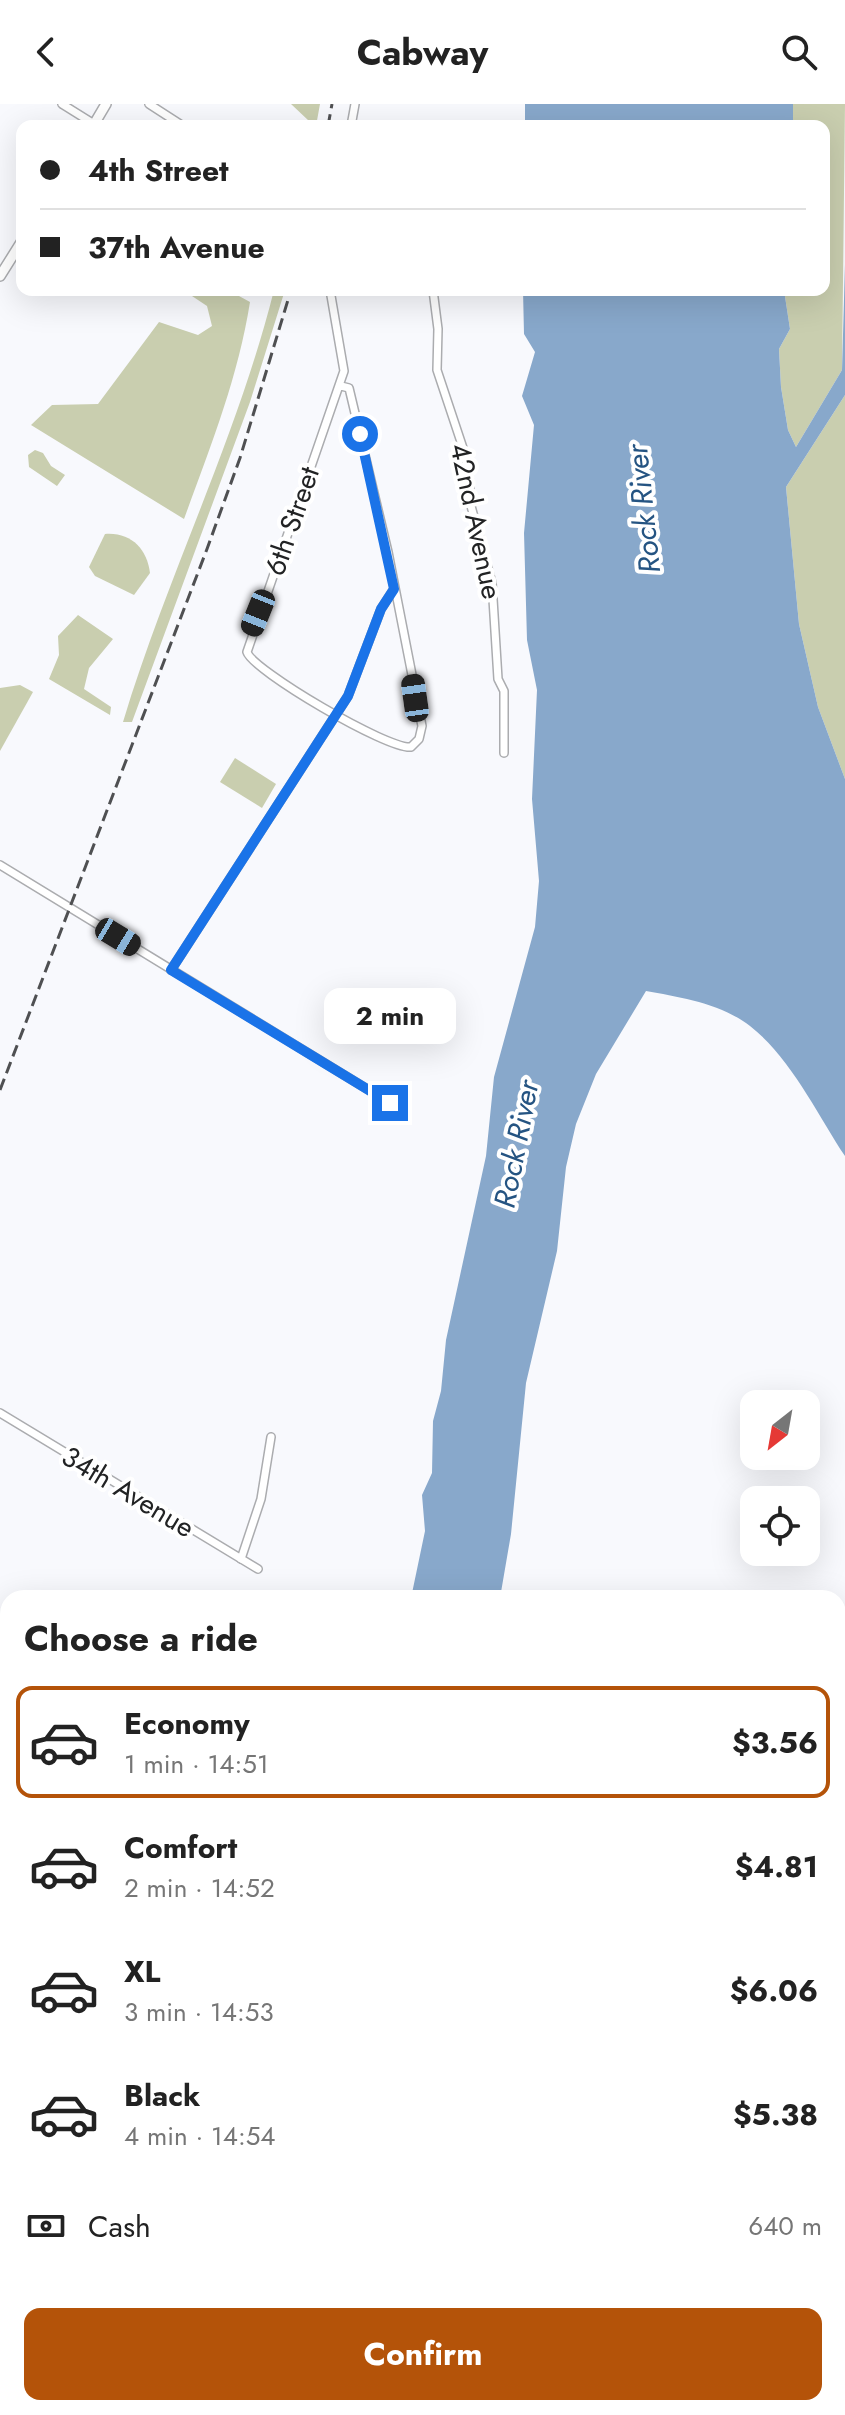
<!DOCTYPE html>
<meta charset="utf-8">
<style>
body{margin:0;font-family:Jost,sans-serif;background:#f2f2f2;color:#222;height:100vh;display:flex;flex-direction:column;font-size:30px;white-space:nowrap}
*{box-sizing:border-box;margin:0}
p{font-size:26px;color:#767676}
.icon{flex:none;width:44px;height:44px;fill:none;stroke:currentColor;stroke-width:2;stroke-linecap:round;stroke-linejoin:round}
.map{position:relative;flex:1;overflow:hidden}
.details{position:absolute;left:0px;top:1486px;width:846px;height:826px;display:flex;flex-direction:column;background:#fff;border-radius:24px 24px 0 0;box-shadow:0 8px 32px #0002}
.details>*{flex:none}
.guide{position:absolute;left:16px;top:16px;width:814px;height:176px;border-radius:16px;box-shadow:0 8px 32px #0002;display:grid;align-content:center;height:176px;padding:0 24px;background:#fff}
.needle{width:52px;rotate:211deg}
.fabs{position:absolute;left:740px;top:1286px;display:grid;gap:16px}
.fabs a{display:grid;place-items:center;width:80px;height:80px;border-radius:16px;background:#fff;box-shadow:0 8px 32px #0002;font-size:40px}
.end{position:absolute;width:36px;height:36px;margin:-18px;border:10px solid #1a73e8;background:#fff;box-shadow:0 0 0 4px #fff}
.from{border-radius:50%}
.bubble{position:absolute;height:56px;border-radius:16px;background:#fff;box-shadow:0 8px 32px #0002;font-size:26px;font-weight:700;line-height:56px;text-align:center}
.car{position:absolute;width:24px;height:48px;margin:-24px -12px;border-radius:10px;box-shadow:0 0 6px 2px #0007;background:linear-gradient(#222 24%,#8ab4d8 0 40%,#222 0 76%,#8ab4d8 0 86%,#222 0)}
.guide b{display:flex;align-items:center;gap:28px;height:76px;font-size:30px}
.guide b+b{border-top:2px solid #e0e0e0}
.guide i{width:20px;height:20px;background:#222}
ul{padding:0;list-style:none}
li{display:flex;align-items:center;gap:24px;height:112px;margin:0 16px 12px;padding:0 8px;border:4px solid transparent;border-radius:16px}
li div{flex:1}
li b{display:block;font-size:30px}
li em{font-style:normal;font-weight:700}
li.on{border-color:#b45309}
li>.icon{width:72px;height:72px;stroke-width:1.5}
h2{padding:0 24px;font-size:36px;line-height:96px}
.pay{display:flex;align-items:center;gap:20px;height:88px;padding:0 24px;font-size:30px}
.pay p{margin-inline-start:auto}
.action{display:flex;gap:16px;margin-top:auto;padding:16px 24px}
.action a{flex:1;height:92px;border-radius:16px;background:#b45309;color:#fff;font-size:32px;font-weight:700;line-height:92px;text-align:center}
header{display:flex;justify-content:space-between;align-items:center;height:104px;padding:0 24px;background:#fff;font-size:36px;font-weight:700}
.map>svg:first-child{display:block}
</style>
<header><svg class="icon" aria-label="back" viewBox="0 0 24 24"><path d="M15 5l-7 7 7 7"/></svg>Cabway<svg class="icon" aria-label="search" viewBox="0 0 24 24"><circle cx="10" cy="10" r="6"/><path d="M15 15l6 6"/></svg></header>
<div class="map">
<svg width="845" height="2311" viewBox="0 0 845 2311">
<rect width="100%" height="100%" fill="#f8f9fd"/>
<g fill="#c9ceaf">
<path d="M291 0H320L316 22H308L309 17Z"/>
<path d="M793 0H845L842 266 796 343 788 326 781 283 779 245 790 225 784 186H824V22H793Z"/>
<path d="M183 186H228L250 198C238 274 210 344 184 415L31 321 52 301 98 300 159 218 198 231 212 222 207 202Z"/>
<path d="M274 186H285L250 298 132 618H123C167 472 237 334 274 186Z"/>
<path d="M845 291V675L818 603 799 520 786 383Z"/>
<path d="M35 346 43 349 51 362 65 371 57 382 29 363 28 351Z"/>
<path d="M105 430C131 428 147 445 150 469L134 491 95 472 89 463Z"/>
<path d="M78 511 113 535 89 564 84 585 111 603 110 611 49 575 59 551 58 532Z"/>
<path d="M20 581 33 588 0 647V584Z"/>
<path d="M235 654 276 680 262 704 220 678Z"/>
<path d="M838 2118 845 2120V2311H462L461 2304H838Z"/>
</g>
<g fill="#88a8cb">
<rect x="525" y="0" width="268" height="22"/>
<path d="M845 160V291L786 383 799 520 818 603 845 675V1052C817 1010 791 954 750 922 722 900 680 893 646 887L596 970 576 1020 566 1063 557 1147 526 1279 511 1430 500 1494H411L425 1427 422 1391 432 1369 433 1317 441 1287 446 1236 486 1052 494 973 535 823 539 777 532 695 537 586 527 536 524 429 534 321 522 292 535 248 524 230 523 186H784L790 225 779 245 781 283 788 326 796 343 842 266Z"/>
<path d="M838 2015 845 2017V2120L838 2118Z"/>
</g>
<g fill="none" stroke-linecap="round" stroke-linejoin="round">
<g stroke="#abacaf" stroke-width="10">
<g id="minor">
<path d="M62 0 94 20"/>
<path d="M149 0 183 22"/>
<path d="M351 22 355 0"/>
<path d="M330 186 344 267 247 548C252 566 388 646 411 643L419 635 422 622 388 448 349 284 341 282"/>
<path d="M433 186 438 225 437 266 468 359 471 402 492 479 498 575 504 587V649"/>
<path d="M0 761 390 999"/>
<path d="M171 866 348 592 381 505 394 485"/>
<path d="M0 1309 258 1465"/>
<path d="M241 1455 261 1395 271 1333"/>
</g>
</g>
<g stroke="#abacaf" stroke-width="12">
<g id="tertiary">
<path d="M93 22 106 0"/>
<path d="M0 172 22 137"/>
<path d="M0 1687 8 1692"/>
<path d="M456 2304 458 2311"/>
</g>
</g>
<use href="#minor" stroke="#fff" stroke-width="7"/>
<use href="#tertiary" stroke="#fff" stroke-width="9"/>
<g stroke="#4f5052" stroke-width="3" stroke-dasharray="12 6" stroke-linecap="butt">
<path d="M328 22 332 0"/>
<path d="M0 986 207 445 240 354 291 186"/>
</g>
</g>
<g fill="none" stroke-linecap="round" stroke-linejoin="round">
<path stroke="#1a73e8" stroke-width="10" d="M360 330 394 485 381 505 348 592 171 866 390 999"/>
</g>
<g text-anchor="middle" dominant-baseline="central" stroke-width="8" stroke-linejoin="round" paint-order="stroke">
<g font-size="28" fill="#222324" stroke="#fff">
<text transform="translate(292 417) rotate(-71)">6th Street</text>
<text transform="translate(476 417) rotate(78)">42nd Avenue</text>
<text transform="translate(128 1388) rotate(31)">34th Avenue</text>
</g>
<g font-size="30" font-style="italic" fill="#255482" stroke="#fff">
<text transform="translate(643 405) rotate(-96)">Rock River</text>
<text transform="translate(516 1040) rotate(-79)">Rock River</text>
</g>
</g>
</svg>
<div class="fabs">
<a><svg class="needle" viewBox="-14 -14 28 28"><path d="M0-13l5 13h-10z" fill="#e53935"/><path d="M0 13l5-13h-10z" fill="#767676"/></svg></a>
<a><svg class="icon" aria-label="locate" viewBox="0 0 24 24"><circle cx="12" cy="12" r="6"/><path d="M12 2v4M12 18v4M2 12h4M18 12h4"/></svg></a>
</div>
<i class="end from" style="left:360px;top:330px"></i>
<i class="end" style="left:390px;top:999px"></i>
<div class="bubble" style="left:324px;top:884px;width:132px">2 min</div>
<i class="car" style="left:258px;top:509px;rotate:202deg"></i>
<i class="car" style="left:415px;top:594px;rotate:352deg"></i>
<i class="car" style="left:118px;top:833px;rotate:121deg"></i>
<div class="guide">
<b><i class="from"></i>4th Street</b>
<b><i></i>37th Avenue</b>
</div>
<section class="details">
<h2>Choose a ride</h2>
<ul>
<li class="on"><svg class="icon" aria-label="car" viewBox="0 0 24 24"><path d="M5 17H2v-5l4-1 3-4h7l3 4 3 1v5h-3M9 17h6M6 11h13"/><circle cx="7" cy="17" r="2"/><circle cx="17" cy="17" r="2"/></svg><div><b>Economy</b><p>1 min · 14:51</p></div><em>$3.56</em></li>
<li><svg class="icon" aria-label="car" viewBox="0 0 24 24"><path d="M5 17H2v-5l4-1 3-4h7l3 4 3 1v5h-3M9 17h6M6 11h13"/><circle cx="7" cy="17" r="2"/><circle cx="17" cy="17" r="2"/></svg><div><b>Comfort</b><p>2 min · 14:52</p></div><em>$4.81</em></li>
<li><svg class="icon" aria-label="car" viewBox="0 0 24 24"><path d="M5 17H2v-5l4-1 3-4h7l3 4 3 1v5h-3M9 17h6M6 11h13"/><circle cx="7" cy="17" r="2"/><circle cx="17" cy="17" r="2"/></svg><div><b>XL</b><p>3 min · 14:53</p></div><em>$6.06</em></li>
<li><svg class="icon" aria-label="car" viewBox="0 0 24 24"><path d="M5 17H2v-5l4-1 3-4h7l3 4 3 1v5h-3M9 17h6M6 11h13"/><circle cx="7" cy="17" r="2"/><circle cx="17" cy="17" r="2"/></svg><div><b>Black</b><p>4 min · 14:54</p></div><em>$5.38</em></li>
</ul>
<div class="pay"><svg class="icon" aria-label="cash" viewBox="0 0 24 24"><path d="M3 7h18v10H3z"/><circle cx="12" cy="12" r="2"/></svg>Cash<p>640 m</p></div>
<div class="action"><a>Confirm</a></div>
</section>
</div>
